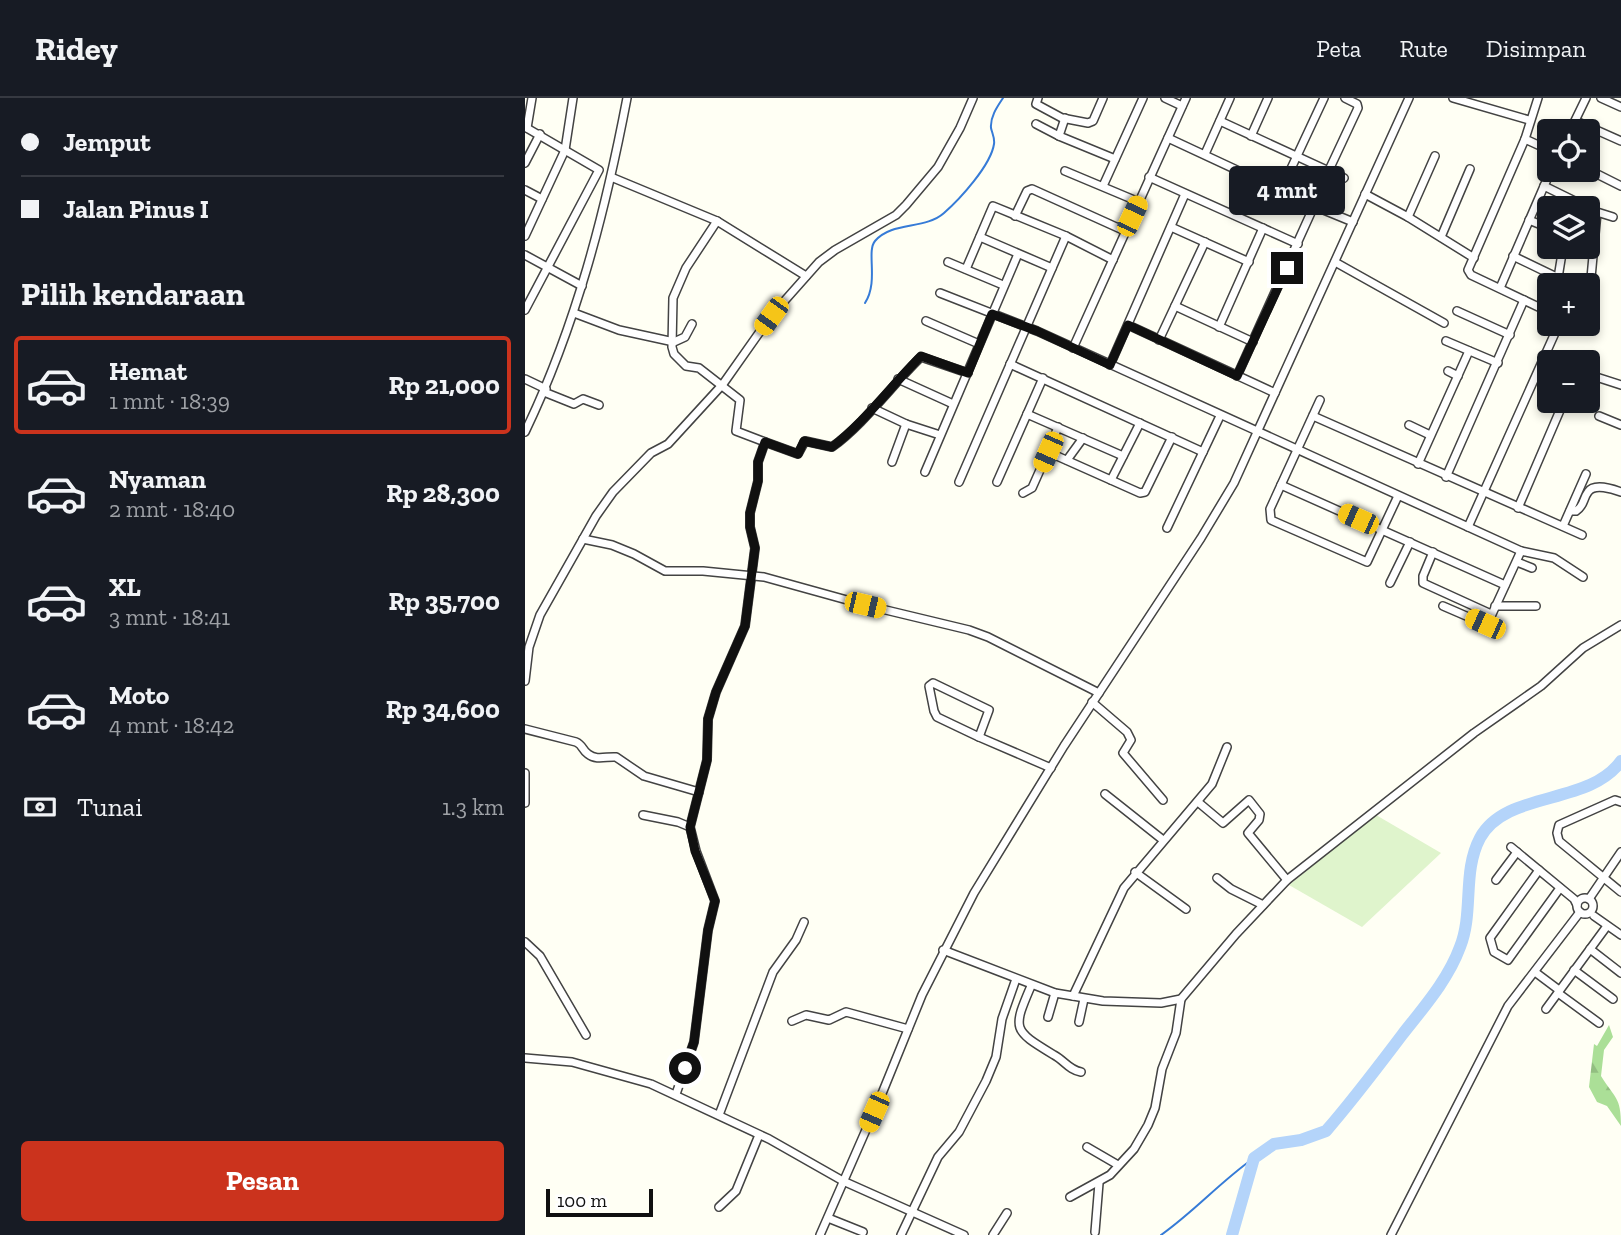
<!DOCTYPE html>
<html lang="id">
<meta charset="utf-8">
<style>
body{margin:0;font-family:"Zilla Slab",serif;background:#242831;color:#f1f3f6;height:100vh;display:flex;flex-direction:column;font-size:26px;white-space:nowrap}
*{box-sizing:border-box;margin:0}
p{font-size:23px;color:#9ea1a6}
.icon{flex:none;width:38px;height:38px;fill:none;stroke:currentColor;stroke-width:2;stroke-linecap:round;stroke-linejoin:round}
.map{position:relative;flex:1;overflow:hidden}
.drawer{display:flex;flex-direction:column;background:#171b24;width:525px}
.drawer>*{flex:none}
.top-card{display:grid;align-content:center;height:154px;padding:0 21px;background:#171b24}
.fabs{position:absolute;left:1012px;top:21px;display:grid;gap:14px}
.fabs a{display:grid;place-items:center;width:63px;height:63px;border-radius:7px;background:#171b24;box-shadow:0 4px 10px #0003;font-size:35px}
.scale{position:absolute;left:21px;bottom:18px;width:107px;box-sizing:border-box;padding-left:7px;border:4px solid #101010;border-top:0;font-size:19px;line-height:24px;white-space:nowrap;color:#101010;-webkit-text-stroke:5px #fff;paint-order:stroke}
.end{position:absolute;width:32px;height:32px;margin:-16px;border:9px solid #101010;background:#fff;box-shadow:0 0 0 4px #fff}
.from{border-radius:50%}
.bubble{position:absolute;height:49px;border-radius:7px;background:#171b24;box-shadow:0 4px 10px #0003;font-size:23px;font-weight:700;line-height:49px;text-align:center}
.car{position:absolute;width:21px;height:42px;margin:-21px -10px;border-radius:9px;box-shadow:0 0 5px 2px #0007;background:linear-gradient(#f5c518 24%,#345 0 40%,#f5c518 0 76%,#345 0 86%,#f5c518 0)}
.top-card b{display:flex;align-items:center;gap:24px;height:66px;font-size:26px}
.top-card b+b{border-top:2px solid #363941}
.top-card i{width:18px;height:18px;background:#f1f3f6}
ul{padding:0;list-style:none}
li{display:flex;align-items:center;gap:21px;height:98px;margin:0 14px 10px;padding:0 7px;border:4px solid transparent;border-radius:7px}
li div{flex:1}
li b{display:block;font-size:26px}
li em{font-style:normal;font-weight:700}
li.selected{border-color:#cb331d}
li>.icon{width:63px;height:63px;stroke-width:1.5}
h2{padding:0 21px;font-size:32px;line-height:84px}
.pay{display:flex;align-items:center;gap:18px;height:77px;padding:0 21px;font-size:26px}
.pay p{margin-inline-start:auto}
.button{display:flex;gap:14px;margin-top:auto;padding:14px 21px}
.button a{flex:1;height:80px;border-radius:7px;background:#cb331d;color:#fff;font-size:28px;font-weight:700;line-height:80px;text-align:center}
header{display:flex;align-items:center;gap:42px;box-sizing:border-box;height:98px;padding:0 35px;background:#171b24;border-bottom:2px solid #363941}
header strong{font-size:33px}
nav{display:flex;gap:38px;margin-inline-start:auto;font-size:24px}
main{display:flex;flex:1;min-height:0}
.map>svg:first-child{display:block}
</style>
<header>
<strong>Ridey</strong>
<nav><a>Peta</a><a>Rute</a><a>Disimpan</a></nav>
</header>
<main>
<section class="drawer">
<div class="top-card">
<b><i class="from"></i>Jemput</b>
<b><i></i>Jalan Pinus I</b>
</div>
<h2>Pilih kendaraan</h2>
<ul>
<li class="selected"><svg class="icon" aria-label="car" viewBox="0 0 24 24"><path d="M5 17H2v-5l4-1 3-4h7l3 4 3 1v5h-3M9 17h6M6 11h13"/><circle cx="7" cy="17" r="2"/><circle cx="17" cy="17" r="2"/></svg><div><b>Hemat</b><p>1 mnt · 18:39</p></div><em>Rp 21,000</em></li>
<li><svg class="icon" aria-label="car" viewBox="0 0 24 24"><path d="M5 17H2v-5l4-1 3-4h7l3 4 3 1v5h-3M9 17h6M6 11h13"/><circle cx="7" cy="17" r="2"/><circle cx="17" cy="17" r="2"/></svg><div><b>Nyaman</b><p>2 mnt · 18:40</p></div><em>Rp 28,300</em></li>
<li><svg class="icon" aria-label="car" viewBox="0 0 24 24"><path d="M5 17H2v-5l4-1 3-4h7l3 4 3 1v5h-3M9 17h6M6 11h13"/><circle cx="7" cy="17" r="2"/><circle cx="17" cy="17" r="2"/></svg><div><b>XL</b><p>3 mnt · 18:41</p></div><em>Rp 35,700</em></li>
<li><svg class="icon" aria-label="car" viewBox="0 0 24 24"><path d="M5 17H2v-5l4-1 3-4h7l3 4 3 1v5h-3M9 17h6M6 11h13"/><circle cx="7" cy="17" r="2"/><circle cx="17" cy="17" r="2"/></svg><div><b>Moto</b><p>4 mnt · 18:42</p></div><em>Rp 34,600</em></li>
</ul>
<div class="pay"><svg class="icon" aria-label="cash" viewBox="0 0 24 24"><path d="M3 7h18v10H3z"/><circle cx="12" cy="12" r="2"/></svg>Tunai<p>1.3 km</p></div>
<div class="button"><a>Pesan</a></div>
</section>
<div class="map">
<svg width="1096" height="1137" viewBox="0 0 1096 1137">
<defs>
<pattern id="forest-firs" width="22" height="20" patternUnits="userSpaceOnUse" patternTransform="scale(1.75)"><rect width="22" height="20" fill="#abdf97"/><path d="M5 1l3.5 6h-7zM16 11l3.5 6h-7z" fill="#92be81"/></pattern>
</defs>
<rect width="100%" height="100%" fill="#fffff4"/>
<path fill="url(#forest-firs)" d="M1084 927 1088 939 1079 952 1076 978C1090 1001 1096 998 1096 1028L1082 1008 1072 1004 1064 989 1069 946 1072 948Z"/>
<path fill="#dff4cc" d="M851 717 916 755 837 829 764 787Z"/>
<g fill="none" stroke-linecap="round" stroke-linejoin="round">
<g stroke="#367bd7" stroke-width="2">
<path d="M340 205C354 183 341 154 350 143 367 123 400 132 419 115 435 101 466 67 469 46 470 40 467 35 466 30 465 19 472 9 478 0"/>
<path d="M636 1137C670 1113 696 1083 729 1060"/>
</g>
<path stroke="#b4d4fa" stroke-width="12" d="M707 1137 729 1060 749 1046 776 1042 801 1033C828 1002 852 970 877 937 898 910 923 882 935 849 949 814 937 774 955 740 981 692 1064 708 1096 663"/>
<g stroke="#434343" stroke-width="10">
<g id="minor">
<path d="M513 0 511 6 537 20 563 25 568 23 578 0"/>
<path d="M640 0 657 8"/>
<path d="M928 0 1004 22"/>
<path d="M1013 0 1000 41 1024 52"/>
<path d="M1076 0 1096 9"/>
<path d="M540 20 534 38 590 61"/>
<path d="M695 23 819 80"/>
<path d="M1051 23 1096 43"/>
<path d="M511 26 534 38"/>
<path d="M0 29 74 72 0 212"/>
<path d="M2 30 7 0"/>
<path d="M1045 33 1061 0"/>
<path d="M726 38 743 0"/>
<path d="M643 40 789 108 828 124"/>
<path d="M1000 41 943 172 946 177 1024 214"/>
<path d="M680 56 705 0"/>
<path d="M0 65 15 36"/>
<path d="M1062 71 1096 88"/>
<path d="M804 72 833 10 832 6 820 0"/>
<path d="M540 73 614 104"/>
<path d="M86 79 192 123 281 178"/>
<path d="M624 79 773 146"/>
<path d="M578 88 618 0"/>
<path d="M1019 88 1072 114 1088 119"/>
<path d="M0 92 17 101"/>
<path d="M756 92 799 0"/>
<path d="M840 96 883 119 949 160"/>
<path d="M490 118 502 93 507 91 600 133"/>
<path d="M883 119 910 58"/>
<path d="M1004 122 1024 130"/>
<path d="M192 123 161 170 148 200 147 249 149 256 161 268 174 270 215 302 211 333 240 344"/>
<path d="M646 129 724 164"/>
<path d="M0 138 40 52 48 0"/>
<path d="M455 139 527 170"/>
<path d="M916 139 945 71"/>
<path d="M0 157 57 188"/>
<path d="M988 158 1048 187"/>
<path d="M423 164 478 187"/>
<path d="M810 164 919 225"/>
<path d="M441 171 468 108 541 138 588 162"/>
<path d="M1033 180 1038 149"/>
<path d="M975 190 1026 72"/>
<path d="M1062 194 1065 191 1072 114"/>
<path d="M415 195 512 233 996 453 1029 460 1058 479"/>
<path d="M650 208 728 244"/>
<path d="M932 213 985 237"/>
<path d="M49 215 94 232 149 244 160 239 167 226"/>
<path d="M401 223 454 246"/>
<path d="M1050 226 1063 232"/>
<path d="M603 227 750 295"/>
<path d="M694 229 738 130"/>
<path d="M634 242 680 144"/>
<path d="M921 243 973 265"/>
<path d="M548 250 661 0"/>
<path d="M1020 258 1033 264"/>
<path d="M485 266 678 354"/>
<path d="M585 267 660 96"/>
<path d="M923 273 933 278"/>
<path d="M1062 276 1096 287"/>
<path d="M712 278 789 108"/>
<path d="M0 281 21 291"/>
<path d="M373 281 428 306"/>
<path d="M19 294 49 306 58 301 74 307"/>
<path d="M795 302 745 411 746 422 842 464 873 398"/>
<path d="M347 310 381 326 415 337"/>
<path d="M502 316 598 358"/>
<path d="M788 318 1057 437"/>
<path d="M1074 318 1096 327"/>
<path d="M884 327 905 337"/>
<path d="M533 329 523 354 615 395 620 394 647 339"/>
<path d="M0 334C51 228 80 115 102 0"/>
<path d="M542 362 558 340"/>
<path d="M367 364 381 326"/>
<path d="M893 366 944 253"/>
<path d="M400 374 493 156"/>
<path d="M921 379 999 202"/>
<path d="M586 382 615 325"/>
<path d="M434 384 541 138"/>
<path d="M472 384 518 280"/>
<path d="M756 387 980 487"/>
<path d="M498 395 507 390 523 354"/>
<path d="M993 410 1039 303"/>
<path d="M1045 413H1051C1060 407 1057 402 1063 394 1069 385 1088 391 1096 394"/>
<path d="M1038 428 1061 376"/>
<path d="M943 429 1034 226"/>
<path d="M642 430 695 318"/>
<path d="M58 441 87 447 109 456 140 473H178L239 479 340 507 444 532 463 539 574 595"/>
<path d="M908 454 898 478V485L966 516"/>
<path d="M992 464 1007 470"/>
<path d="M865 485 885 444"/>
<path d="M918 508 962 527 996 453"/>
<path d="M970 508H1011"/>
<path d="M0 583 4 549 15 517 71 418 88 394 126 355 143 346 198 286 246 218 294 164 310 152 371 117 381 107 413 69 435 30 448 0"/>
<path d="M408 585 464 612 454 639 412 619 409 613 404 588Z"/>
<path d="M567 604 602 634 606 642 598 655 638 702"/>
<path d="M0 631 51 644C58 647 57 652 63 656 72 663 82 658 91 659L119 678 174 694"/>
<path d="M454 639 526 670"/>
<path d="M0 675V705"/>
<path d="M580 696 638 742"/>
<path d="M673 704 698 725 724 702 735 716 734 722 723 735 762 782"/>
<path d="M1096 704 1090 702 1034 727 1032 735 1034 743 1096 794"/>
<path d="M118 717 153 724 165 729"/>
<path d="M986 749 1049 801 1052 807"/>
<path d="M1014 772 965 840 969 854 983 862 1035 790"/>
<path d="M610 774 661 811"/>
<path d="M692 780 706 791 738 807"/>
<path d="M971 782 992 754"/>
<circle cx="1060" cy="808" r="8"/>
<path d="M1064 801 1096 754"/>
<path d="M1069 818 1096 837"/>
<path d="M0 844 15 858 61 937"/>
<path d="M1065 851 1096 875"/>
<path d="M418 852 530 895 578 903 636 905 656 901 711 836 762 782 949 635 1016 588 1058 550 1096 527"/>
<path d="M1049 872 1088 901"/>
<path d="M1010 874 1034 892"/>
<path d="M506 888C487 932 488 932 529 957 540 963 544 972 556 974"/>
<path d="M1033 895 1074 925"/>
<path d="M548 898 599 790 687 686 702 649"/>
<path d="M1021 911 1082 828"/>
<path d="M523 919 530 895"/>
<path d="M267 923 281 917 304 922 321 914 383 931"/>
<path d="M554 924 559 901"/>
<path d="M0 960 47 964 126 986 244 1041 318 1083 439 1137"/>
<path d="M151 996 169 944 183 832 190 803 171 753 165 729 182 662 183 621 191 594 220 528 230 450 225 429V415L233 383V364L240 344 273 356 280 343 307 349C338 327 367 287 396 259L443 275"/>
<path d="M194 1017 248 874 271 842 279 824"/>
<path d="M562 1049 593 1067"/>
<path d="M545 1099 585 1077 609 1051 623 1027 630 1010 637 971 651 935 656 901"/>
<path d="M194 1109 211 1093 234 1037"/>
<path d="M303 1120 338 1134"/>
<path d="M570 1134 574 1085"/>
<path d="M295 1137 358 993 397 897 449 795 539 648 676 440 709 385 884 0"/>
<path d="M376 1137 413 1059 434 1034 461 983 471 959 477 921 491 881"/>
<path d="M468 1137 482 1115"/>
<path d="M866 1137 983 908 1055 814"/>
</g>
</g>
<use href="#minor" stroke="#fff" stroke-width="7"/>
</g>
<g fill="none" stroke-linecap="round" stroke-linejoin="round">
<path stroke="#101010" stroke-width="9" d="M160 970 169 944 183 832 190 803 170 753 165 729 182 662 183 621 191 594 220 528 230 450 225 429V415L233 383V364L240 344 273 356 279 343 307 349C338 326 367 287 396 258L443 275 467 216 512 233 585 267 603 227 712 278 762 170"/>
</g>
</svg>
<div class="fabs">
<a><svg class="icon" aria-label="locate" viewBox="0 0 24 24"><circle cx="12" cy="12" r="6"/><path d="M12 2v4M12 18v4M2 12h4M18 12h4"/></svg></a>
<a><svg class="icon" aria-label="layers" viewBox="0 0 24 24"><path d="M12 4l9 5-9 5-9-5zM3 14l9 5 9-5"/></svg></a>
<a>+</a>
<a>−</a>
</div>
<div class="scale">100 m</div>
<i class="end from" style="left:160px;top:970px"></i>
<i class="end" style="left:762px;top:170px"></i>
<div class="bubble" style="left:704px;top:68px;width:116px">4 mnt</div>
<i class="car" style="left:607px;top:118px;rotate:25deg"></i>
<i class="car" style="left:246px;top:218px;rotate:216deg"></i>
<i class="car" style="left:523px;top:354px;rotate:204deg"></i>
<i class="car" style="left:833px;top:421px;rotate:294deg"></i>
<i class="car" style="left:340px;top:507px;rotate:103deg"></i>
<i class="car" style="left:960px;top:526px;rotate:294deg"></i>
<i class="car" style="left:349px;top:1014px;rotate:204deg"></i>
</div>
</main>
